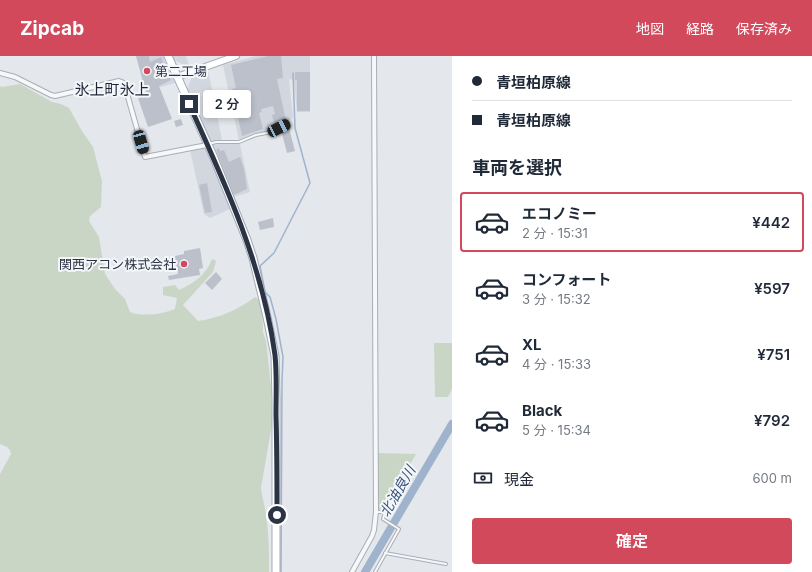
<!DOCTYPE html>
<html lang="ja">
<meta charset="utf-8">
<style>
body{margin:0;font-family:Inter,"Noto Sans JP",sans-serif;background:#f6f6f7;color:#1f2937;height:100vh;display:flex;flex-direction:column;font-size:15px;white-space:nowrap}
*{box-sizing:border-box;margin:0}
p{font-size:13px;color:#747a83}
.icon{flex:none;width:22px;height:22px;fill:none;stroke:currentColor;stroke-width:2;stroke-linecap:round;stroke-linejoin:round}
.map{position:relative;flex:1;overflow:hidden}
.sheet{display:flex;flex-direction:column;background:#fff;width:360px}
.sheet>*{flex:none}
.top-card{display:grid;align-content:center;height:88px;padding:0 20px;background:#fff}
.end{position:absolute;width:18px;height:18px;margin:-9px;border:5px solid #2b3445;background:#fff;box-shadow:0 0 0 2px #fff}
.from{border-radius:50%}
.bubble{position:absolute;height:28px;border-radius:4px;background:#fff;box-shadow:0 2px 6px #0003;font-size:13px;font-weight:600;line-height:28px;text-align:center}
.car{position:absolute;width:12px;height:24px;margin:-12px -6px;border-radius:5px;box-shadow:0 0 3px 1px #0007;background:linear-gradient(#222 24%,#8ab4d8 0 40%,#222 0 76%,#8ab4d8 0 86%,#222 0)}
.top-card b{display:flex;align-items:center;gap:14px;height:38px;font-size:15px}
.top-card b+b{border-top:1px solid #e0e1e3}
.top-card i{width:10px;height:10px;background:#1f2937}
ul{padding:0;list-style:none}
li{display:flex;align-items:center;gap:12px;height:60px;margin:0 8px 6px;padding:0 12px;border:2px solid transparent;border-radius:4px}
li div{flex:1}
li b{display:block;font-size:15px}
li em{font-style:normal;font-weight:600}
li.active{border-color:#d1495b}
li>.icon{width:36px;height:36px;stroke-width:1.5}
h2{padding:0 20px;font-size:18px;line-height:48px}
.pay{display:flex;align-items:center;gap:10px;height:44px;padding:0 20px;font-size:15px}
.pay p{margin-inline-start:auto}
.cta{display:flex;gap:8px;margin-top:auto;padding:8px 20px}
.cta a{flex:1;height:46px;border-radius:4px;background:#d1495b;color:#fff;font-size:16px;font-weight:600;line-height:46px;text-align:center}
header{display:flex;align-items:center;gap:24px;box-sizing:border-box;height:56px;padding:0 20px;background:#d1495b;color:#fff}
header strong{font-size:19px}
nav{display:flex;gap:22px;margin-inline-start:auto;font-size:14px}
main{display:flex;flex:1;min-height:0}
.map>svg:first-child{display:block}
</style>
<header>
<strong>Zipcab</strong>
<nav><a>地図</a><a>経路</a><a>保存済み</a></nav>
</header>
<main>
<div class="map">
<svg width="452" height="516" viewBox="0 0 452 516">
<rect width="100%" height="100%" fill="#e4e7ec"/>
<g fill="#d2d6de">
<path d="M136 0H163L175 27 145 35Z"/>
<path d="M172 0H186L190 12 174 4Z"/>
<path d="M256 0H310V56H297L294 24 289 23 293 62 272 75 252 79 245 83 239 84 223 9Z"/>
<path d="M208 14 222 84 209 86 187 34 192 20Z"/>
<path d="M221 88H240L250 136 233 141 211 89Z"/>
<path d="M205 91 232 152 210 162 204 158 190 94Z"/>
</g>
<g fill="#c9d6c5">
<path d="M20 28 52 46 61 48 69 52 82 75 93 91 102 125 101 151 90 160 89 165 99 181 105 218 115 233 125 243 130 256C142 261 163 258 175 253L177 242 163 239V231L175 229 179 234C193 228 207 218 212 203L216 205 213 216 183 249 198 265C219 262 238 254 255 241L259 244 262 252 263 276 266 285 271 330 272 368 261 432C262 441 265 450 266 459 269 478 269 497 269 516H0V418L11 398 10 394 7 391 0 388V30L2 31Z"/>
<path d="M434 287H452V333L448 341H435Z"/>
<path d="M378 397 416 398 384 453 378 454Z"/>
</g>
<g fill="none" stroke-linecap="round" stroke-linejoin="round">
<path stroke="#9fb4cc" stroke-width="1.5" d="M281 516 282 324 283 301 276 263 270 241 265 236 260 210 274 197 310 127 295 72 293 17"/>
<path stroke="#9fb4cc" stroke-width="8" d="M365 516 452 368"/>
</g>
<g fill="#bbc0ca">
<path d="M136 0H149L150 6 161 1 171 24 159 30 172 63 148 71 138 42 147 39Z"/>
<path d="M268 0H281L283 22 277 23 286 65 279 69 275 70 272 59 275 58 273 50 261 53 262 56 259 57 263 73 242 80 232 33 236 32 231 9Z"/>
<path d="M295 16H310V55H297V24H295Z"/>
<path d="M212 38 214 48 206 50 204 40Z"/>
<path d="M181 63 183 69 176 71 174 65Z"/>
<path d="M289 72 295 95 287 97 281 74Z"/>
<path d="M219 92 220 95 224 94 229 106 240 101 244 113 247 133 234 139 216 94Z"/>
<path d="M207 127 212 156 205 157 199 129Z"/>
<path d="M273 162 274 171 260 174 258 166Z"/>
<path d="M200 192 203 212 199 213 200 219 169 224 168 220 178 218 175 200 184 198V195Z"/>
<path d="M216 216 222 223 212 234 205 227Z"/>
</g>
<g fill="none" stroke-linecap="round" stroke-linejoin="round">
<g stroke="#a9aeb7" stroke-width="4">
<g id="lane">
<path d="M209 88 216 86H239L256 79 272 76 287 68"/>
<path d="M385 497 446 508"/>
<path d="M375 516 399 473 383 463 385 456H376"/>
</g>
</g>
<g stroke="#a9aeb7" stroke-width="6">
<g id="street">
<path d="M0 17 15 21 51 39 55 40 119 25 124 27 145 101 207 89"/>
<path d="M352 516 372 480 374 474 376 456 374 0"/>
</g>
</g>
<g stroke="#a9aeb7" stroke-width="8">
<path id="secondary" d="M177 21 236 0"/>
</g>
<g stroke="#a3abb8" stroke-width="9">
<path id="primary" d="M168 0 214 102 247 184 253 202 267 261 275 300 276 344V516"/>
</g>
<use href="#lane" stroke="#f7f8fa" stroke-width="2"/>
<use href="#street" stroke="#f7f8fa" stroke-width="4"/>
<use href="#secondary" stroke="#fff" stroke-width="6"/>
<use href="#primary" stroke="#fff" stroke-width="7"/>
</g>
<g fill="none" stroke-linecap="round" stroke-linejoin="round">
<path stroke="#2b3445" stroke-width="5" d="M189 48C226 129 263 210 275 299 277 319 276 340 276 359 277 393 277 426 277 459"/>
</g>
<g fill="#d1495b" stroke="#f4f6f9" stroke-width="1.5">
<circle cx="147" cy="15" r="4"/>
<circle cx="184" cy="208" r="4"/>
</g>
<g text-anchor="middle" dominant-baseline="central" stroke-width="4" stroke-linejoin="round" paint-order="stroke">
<g font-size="13" fill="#2b3445" stroke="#f4f6f9" text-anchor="start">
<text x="155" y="15">第二工場</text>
<text x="176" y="208" text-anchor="end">関西アコン株式会社</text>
</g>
<g font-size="14" font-style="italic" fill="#34527a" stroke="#f4f6f9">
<text transform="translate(397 435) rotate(-60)">北油良川</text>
</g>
<g font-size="15" fill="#1d2536" stroke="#f4f6f9">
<text x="112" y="33">氷上町氷上</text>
</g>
</g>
</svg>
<i class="end from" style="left:277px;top:459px"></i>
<i class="end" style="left:189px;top:48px"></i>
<div class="bubble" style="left:203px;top:34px;width:48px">2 分</div>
<i class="car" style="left:279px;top:72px;rotate:64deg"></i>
<i class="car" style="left:141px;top:86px;rotate:164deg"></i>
</div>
<section class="sheet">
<div class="top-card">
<b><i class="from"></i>青垣柏原線</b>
<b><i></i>青垣柏原線</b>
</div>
<h2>車両を選択</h2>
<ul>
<li class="active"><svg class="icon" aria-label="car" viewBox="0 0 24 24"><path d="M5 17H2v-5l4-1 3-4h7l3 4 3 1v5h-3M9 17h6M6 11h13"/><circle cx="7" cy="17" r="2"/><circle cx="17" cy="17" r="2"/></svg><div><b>エコノミー</b><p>2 分 · 15:31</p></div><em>¥442</em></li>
<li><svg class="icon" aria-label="car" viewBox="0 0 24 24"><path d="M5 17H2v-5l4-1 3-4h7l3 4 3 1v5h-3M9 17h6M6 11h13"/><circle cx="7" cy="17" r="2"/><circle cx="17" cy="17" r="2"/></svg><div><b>コンフォート</b><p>3 分 · 15:32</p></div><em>¥597</em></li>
<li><svg class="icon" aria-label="car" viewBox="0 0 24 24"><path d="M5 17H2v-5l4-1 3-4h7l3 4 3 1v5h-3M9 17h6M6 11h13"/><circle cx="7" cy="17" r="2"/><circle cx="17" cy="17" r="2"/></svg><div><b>XL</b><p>4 分 · 15:33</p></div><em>¥751</em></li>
<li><svg class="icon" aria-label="car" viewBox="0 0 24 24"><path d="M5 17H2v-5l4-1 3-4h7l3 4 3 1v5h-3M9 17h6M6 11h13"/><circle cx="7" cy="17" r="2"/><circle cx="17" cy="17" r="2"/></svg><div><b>Black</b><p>5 分 · 15:34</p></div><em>¥792</em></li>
</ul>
<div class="pay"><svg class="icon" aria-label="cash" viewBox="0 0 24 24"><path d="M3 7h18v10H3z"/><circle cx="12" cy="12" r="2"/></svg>現金<p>600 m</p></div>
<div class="cta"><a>確定</a></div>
</section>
</main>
